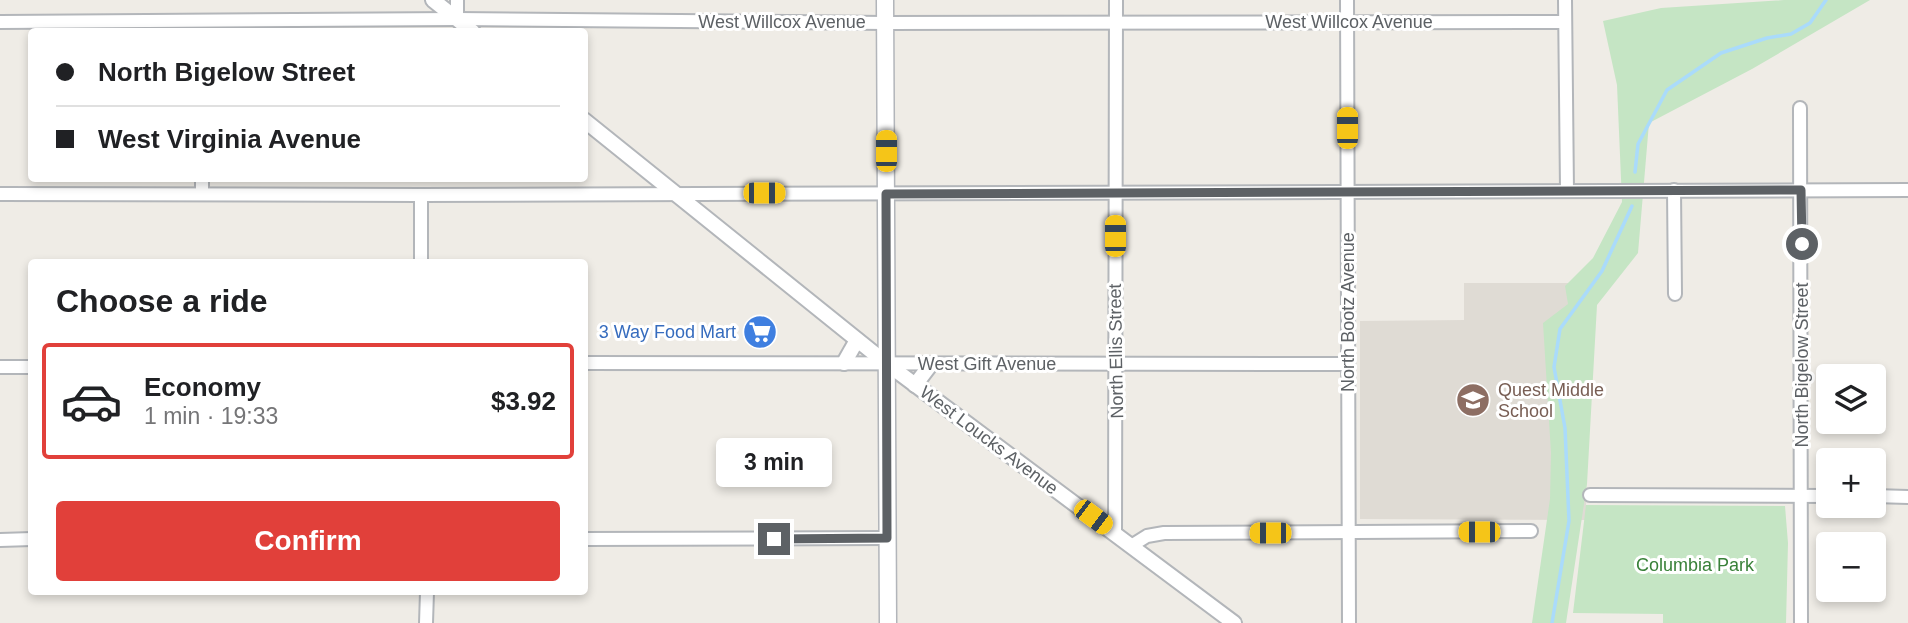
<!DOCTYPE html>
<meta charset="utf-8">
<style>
body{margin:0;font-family:Arial,sans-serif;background:#f6f6f6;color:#202124;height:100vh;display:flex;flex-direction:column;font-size:26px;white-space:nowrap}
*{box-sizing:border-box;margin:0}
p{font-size:23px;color:#757577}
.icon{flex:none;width:38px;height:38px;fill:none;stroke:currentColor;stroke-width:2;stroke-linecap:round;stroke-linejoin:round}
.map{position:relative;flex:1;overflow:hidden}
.drawer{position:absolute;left:28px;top:259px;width:560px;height:336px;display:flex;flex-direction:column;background:#fff;border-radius:7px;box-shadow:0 4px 10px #0003}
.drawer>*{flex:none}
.top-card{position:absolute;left:28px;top:28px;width:560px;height:154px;border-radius:7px;box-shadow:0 4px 10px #0003;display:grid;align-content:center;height:154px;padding:0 28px;background:#fff}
.controls{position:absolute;left:1816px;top:364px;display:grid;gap:14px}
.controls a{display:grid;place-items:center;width:70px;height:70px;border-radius:7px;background:#fff;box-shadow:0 4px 10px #0003;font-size:35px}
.end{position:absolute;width:32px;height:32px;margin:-16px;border:9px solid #5d6165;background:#fff;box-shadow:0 0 0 4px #fff}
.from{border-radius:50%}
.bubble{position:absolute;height:49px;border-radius:7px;background:#fff;box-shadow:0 4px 10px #0003;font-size:23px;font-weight:800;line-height:49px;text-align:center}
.car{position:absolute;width:21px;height:42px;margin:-21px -10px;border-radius:9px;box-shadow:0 0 5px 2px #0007;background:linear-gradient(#f5c518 24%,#345 0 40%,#f5c518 0 76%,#345 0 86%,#f5c518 0)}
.top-card b{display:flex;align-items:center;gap:24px;height:66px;font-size:26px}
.top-card b+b{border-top:2px solid #e0e0e0}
.top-card i{width:18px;height:18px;background:#202124}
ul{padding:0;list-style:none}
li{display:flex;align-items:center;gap:21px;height:116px;margin:0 14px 10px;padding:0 14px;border:4px solid transparent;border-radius:7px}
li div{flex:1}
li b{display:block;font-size:26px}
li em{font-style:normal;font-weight:800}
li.current{border-color:#e1403a}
li>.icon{width:63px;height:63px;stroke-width:1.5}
h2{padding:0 28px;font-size:32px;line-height:84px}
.button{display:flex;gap:14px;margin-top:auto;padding:14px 28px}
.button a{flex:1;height:80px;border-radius:7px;background:#e1403a;color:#fff;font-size:28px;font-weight:800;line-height:80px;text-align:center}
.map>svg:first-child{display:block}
</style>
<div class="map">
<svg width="1908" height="623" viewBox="0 0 1908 623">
<rect width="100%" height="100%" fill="#efece6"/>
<path fill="#dfdbd4" d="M1464 283H1587L1586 520 1360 519V321L1464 320Z"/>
<g fill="#c5e5c4">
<path d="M1784 0H1870L1752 69 1649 123 1638 253 1597 305 1587 484 1566 623H1532L1550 499 1551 453 1543 323 1568 304 1565 286 1593 258 1622 202 1617 85 1603 21 1661 8Z"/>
<path d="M1586 505 1785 506 1788 543 1786 623H1663V614L1573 613Z"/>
</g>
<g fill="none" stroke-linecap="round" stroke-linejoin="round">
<g stroke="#aadbfb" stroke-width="3.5">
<path d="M1635 172 1638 144 1667 90 1721 53 1767 38 1791 34 1810 23 1826 0"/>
<path d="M1552 623 1569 521 1565 428 1554 367 1560 329 1602 271 1632 206"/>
</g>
<g stroke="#b3b6ba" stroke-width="16">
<g id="minor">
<path d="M457 0V19"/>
<path d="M1347 0 1349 623"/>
<path d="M1565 0 1567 190"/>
<path d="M0 22 457 19 885 23 1564 22"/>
<path d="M1800 108 1801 623"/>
<path d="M1674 190 1675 294"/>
<path d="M202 193V178"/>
<path d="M0 194 421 195 1908 190"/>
<path d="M421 195V262"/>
<path d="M584 363 1348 364"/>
<path d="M0 367H32"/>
<path d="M1590 495 1829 496"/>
<path d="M1874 496 1908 497"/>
<path d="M1115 534 1116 0"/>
<path d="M584 539 887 538"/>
<path d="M0 540 32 539"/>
<path d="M1131 546 1147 536 1164 533 1531 531"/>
<path d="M426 623 427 592"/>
</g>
</g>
<g stroke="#b3b6ba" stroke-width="18">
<g id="tertiary">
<path d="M433 0 473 32"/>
<path d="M584 120 886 363 1234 623"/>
<path d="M844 363 857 340"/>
<path d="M915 385 931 364"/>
</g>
</g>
<g stroke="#b2b5ba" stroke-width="19">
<path id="secondary" d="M885 0 888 623"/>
</g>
<use href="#minor" stroke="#fff" stroke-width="12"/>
<use href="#tertiary" stroke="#fff" stroke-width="14"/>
<use href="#secondary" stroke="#fff" stroke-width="16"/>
</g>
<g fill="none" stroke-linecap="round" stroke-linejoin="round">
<path stroke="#5d6165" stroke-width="9" d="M774 539 887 538 886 194 1801 190 1802 244"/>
</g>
<defs>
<g id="supermarket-disc" transform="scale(1.75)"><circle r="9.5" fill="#3f7fe0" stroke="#fff"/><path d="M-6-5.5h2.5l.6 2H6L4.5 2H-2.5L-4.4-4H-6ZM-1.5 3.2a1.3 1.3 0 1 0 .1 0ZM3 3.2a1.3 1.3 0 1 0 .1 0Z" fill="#fff"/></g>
<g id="school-disc" transform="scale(1.75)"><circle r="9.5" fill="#8d6e63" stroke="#fff"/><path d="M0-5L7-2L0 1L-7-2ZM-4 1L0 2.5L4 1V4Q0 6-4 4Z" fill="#fff"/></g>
</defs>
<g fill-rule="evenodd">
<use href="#supermarket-disc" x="760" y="332"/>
<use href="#school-disc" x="1473" y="400"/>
</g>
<g text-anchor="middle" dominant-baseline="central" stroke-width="6" stroke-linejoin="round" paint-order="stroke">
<g font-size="18" fill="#5d6165" stroke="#fff">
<text x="782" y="22">West Willcox Avenue</text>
<text x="1349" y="22">West Willcox Avenue</text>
<text transform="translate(1348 312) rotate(-90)">North Bootz Avenue</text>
<text transform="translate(1116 351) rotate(-91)">North Ellis Street</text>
<text x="987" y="364">West Gift Avenue</text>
<text transform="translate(1802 365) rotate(-90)">North Bigelow Street</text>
<text transform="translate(989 440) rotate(37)">West Loucks Avenue</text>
</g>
<g font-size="18" fill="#366cbe" stroke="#fff" text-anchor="end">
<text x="736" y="332">3 Way Food Mart</text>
</g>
<g font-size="18" fill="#785e54" stroke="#fff" text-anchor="start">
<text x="1498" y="390">Quest Middle<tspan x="1498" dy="21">School</tspan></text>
</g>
<g font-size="18" fill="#398139" stroke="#fff">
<text x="1695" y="565">Columbia Park</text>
</g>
</g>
</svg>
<div class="controls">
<a><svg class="icon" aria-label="layers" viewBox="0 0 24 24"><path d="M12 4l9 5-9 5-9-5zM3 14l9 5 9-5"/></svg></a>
<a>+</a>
<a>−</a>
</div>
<i class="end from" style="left:1802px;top:244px"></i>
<i class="end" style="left:774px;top:539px"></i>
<div class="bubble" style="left:716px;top:438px;width:116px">3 min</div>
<i class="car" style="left:1347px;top:128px;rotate:0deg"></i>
<i class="car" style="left:886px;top:151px;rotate:0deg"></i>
<i class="car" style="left:764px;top:193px;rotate:90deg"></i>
<i class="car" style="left:1115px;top:236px;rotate:0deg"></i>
<i class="car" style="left:1093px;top:517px;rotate:127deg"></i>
<i class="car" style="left:1479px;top:532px;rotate:270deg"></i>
<i class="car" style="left:1270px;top:533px;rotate:270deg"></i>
<div class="top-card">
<b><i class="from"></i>North Bigelow Street</b>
<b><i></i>West Virginia Avenue</b>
</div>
<section class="drawer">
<h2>Choose a ride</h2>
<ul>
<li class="current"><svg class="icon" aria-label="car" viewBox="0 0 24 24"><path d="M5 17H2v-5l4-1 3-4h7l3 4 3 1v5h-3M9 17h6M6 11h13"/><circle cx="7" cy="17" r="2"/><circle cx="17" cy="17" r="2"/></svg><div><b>Economy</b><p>1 min · 19:33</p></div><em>$3.92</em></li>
</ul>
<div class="button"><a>Confirm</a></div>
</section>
</div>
